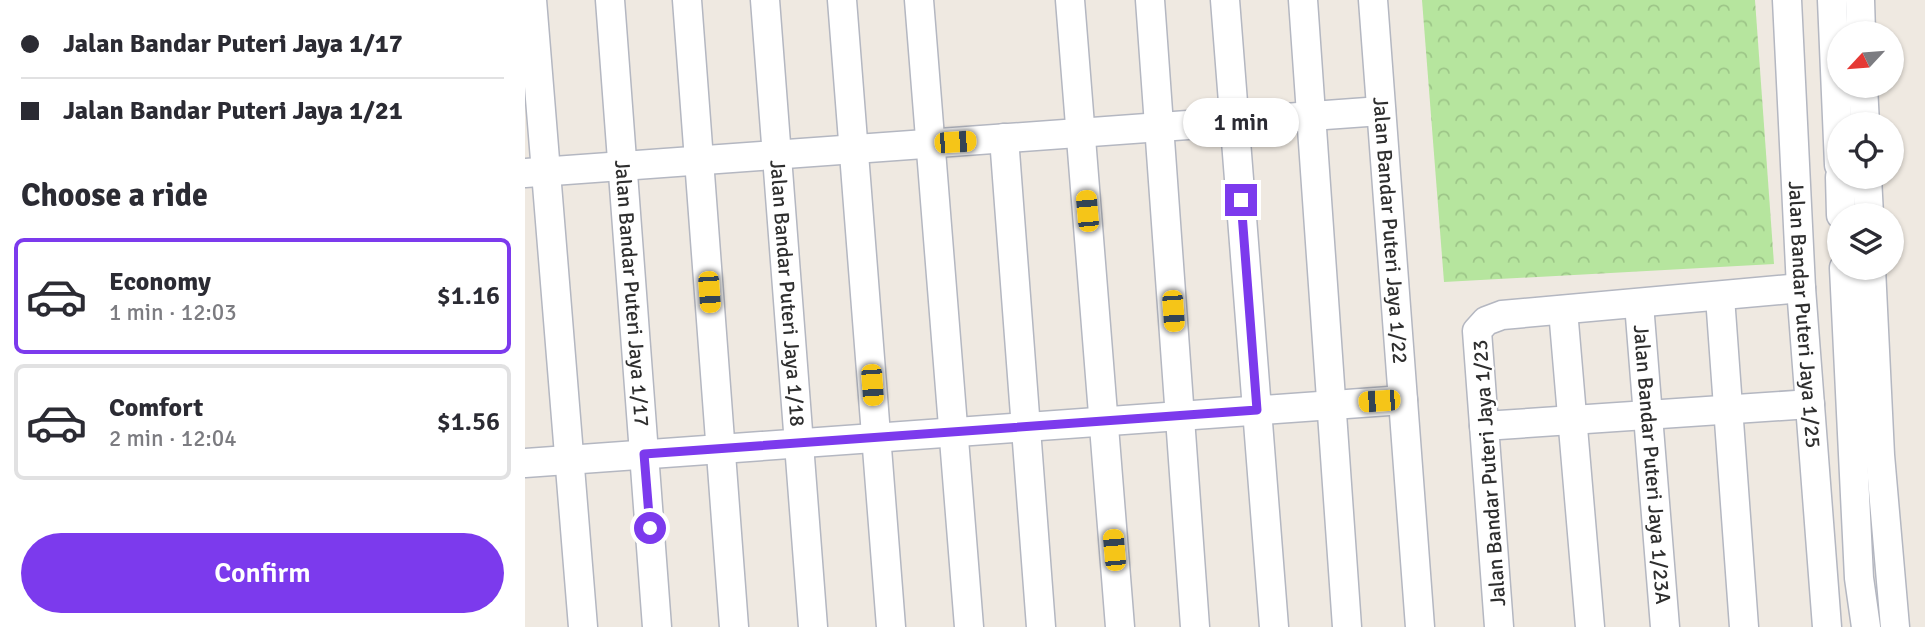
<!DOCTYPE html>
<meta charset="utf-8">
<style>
body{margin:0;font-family:Signika,sans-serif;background:#f7f7f7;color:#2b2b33;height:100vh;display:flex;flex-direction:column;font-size:26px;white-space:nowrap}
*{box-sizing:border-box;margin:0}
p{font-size:23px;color:#7c7c81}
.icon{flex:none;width:38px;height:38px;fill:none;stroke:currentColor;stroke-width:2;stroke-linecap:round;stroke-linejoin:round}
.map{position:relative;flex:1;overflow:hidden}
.side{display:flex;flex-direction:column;background:#fff;width:525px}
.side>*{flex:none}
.banner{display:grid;align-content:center;height:154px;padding:0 21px;background:#fff}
.needle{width:46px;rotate:244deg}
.controls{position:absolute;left:1302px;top:21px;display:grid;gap:14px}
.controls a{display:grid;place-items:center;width:77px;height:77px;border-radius:50%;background:#fff;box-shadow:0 2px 5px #0004;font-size:35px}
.end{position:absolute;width:32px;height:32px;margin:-16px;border:9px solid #7c3aed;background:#fff;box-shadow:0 0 0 4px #fff}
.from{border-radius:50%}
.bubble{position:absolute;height:49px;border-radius:24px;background:#fff;box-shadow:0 2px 5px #0004;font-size:23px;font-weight:600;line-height:49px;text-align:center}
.car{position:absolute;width:21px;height:42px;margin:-21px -10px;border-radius:9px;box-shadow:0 0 5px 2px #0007;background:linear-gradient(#f5c518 24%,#345 0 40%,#f5c518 0 76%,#345 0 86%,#f5c518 0)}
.banner b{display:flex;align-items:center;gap:24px;height:66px;font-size:26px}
.banner b+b{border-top:2px solid #e1e1e2}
.banner i{width:18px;height:18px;background:#2b2b33}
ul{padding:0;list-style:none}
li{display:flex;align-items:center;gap:21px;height:116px;margin:0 14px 10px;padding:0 7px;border:4px solid #e1e1e2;border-radius:10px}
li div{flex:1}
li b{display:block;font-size:26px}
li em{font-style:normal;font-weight:600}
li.current{border-color:#7c3aed}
li>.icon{width:63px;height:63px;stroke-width:1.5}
h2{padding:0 21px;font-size:32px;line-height:84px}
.button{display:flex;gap:14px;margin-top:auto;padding:14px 21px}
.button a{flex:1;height:80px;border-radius:42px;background:#7c3aed;color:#fff;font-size:28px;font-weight:600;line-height:80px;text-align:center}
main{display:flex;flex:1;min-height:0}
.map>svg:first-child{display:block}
</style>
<main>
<section class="side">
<div class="banner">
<b><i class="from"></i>Jalan Bandar Puteri Jaya 1/17</b>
<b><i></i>Jalan Bandar Puteri Jaya 1/21</b>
</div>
<h2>Choose a ride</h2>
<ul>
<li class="current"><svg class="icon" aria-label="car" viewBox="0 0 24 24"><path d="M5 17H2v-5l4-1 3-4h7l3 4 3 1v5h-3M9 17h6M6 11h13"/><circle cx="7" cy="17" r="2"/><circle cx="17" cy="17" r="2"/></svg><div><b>Economy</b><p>1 min · 12:03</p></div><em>$1.16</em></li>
<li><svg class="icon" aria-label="car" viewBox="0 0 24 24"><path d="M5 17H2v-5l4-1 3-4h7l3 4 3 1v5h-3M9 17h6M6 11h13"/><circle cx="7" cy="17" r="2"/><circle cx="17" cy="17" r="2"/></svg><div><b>Comfort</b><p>2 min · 12:04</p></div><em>$1.56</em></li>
</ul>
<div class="button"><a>Confirm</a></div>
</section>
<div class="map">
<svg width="1400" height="627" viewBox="0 0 1400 627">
<defs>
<pattern id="forest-crowns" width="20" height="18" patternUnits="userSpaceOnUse" patternTransform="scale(1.75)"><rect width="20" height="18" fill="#b6e59e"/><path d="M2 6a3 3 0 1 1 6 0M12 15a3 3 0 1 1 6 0" fill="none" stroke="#9dc588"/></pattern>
</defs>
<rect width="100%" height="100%" fill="#efe9e1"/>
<path fill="url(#forest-crowns)" d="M897 0H1230L1249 264 919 282Z"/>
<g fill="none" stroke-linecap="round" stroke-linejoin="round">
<g stroke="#b4b7c1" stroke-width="31">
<g id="minor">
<path d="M7 0 58 627"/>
<path id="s1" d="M85 0 132 627"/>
<path d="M162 0 209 627"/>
<path id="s2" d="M240 0 288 627"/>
<path d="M317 0 366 627"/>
<path d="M394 0 444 627"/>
<path d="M545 0 595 627"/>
<path d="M625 0 670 627"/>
<path d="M700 0 749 627"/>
<path d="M778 0 822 627"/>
<path id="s3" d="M848 0 895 627"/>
<path id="s4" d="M1262 0 1276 288 1302 627"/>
<path d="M1307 0 1314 165"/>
<path d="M1335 0 1336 33"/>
<path d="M1338 86 1340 124"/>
<path d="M479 138 516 627"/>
<path d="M0 173 856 111"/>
<path d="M1315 177 1316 215"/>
<path d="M1342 177 1344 215"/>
<path d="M1319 268 1334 578 1341 627"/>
<path d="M1346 268 1355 455 1370 627"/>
<path d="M1195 297 1219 627"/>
<path id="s5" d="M1114 304 1140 627"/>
<path d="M1038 310 1065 627"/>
<path d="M959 426 1285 404"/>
<path d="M0 463 878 400"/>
<path d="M974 627 952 331 961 321 977 315 1276 288"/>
</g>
</g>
<use href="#minor" stroke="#fff" stroke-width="28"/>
</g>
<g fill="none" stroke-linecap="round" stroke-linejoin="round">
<path stroke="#7c3aed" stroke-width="9" d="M125 528 119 454 732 410 716 200"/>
</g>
<g text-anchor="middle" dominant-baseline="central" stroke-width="5" stroke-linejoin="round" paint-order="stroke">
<g font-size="21" fill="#2e2e2e" stroke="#fff">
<text stroke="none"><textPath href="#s3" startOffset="231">Jalan Bandar Puteri Jaya 1/22</textPath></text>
<text stroke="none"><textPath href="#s1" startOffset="294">Jalan Bandar Puteri Jaya 1/17</textPath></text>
<text stroke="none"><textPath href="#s2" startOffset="294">Jalan Bandar Puteri Jaya 1/18</textPath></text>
<text stroke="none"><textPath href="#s4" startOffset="315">Jalan Bandar Puteri Jaya 1/25</textPath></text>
<text stroke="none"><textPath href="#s5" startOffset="161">Jalan Bandar Puteri Jaya 1/23A</textPath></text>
<text transform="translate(964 473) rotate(-94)">Jalan Bandar Puteri Jaya 1/23</text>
</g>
</g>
</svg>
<div class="controls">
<a><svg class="needle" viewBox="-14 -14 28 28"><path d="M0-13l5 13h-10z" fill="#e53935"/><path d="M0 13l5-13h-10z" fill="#7c7c81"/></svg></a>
<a><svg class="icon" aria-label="locate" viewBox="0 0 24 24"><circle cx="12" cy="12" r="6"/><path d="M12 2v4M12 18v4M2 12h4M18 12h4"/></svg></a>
<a><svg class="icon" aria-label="layers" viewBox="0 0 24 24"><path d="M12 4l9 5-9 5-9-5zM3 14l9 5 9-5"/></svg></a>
</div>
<i class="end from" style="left:125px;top:528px"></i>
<i class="end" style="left:716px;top:200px"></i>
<div class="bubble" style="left:658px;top:98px;width:116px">1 min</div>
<i class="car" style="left:430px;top:142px;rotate:86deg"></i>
<i class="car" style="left:562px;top:211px;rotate:355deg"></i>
<i class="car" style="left:184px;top:292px;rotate:176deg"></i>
<i class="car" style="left:648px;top:311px;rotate:176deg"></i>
<i class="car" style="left:347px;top:385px;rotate:176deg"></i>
<i class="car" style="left:854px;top:401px;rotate:266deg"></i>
<i class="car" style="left:589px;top:550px;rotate:355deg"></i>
</div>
</main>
